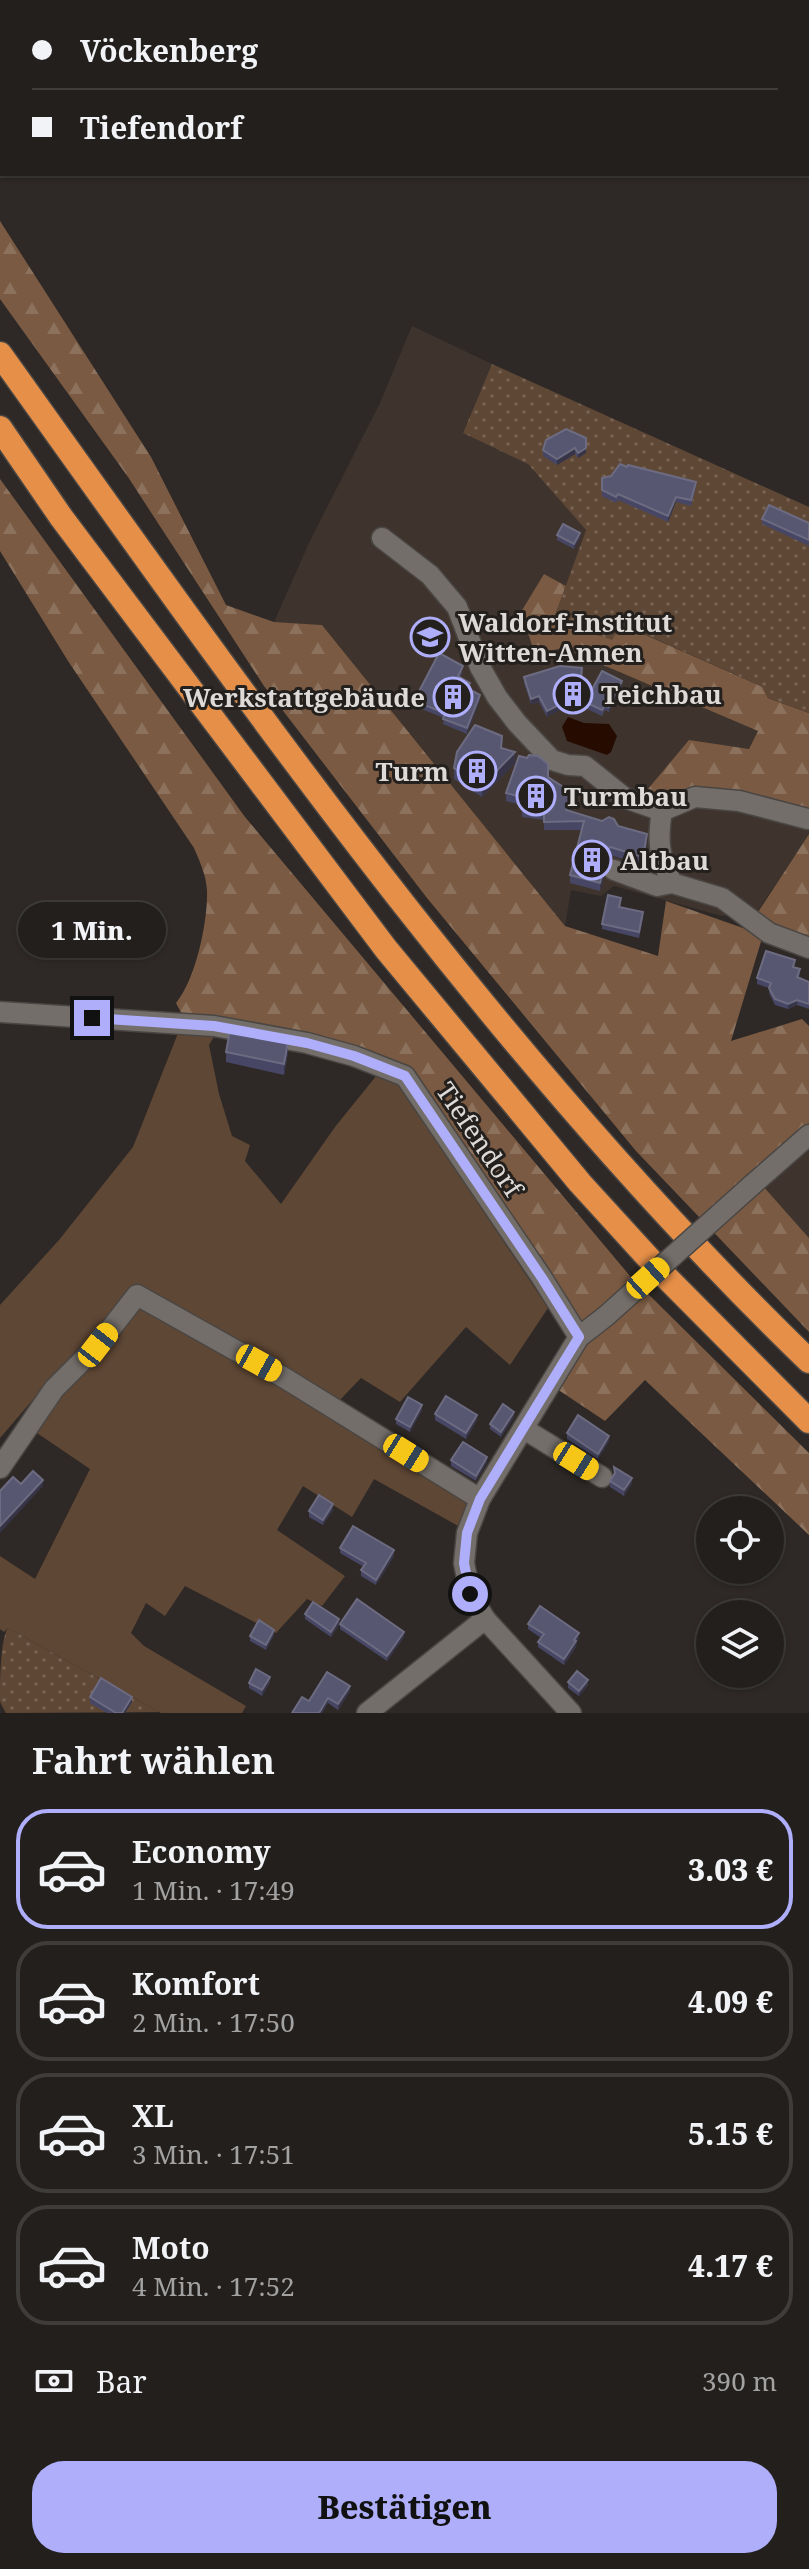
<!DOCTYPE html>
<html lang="de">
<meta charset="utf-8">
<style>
body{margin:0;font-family:"Noto Serif",serif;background:#2a2725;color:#f1f3f6;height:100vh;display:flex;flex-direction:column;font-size:30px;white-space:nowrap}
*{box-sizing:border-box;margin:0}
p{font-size:26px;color:#a2a2a3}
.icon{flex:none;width:44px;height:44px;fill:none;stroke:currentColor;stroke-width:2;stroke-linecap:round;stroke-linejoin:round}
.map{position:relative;height:1713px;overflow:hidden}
.details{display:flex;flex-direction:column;background:#221f1c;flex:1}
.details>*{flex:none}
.hud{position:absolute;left:0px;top:0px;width:810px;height:176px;box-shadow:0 2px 6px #0004,0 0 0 2px #3f3d3b;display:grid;align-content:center;height:176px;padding:0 32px;background:#221f1c}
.fabs{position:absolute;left:696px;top:1496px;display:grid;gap:16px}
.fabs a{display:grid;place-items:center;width:88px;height:88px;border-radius:50%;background:#221f1c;box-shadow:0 2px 6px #0004,0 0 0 2px #3f3d3b;font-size:40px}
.end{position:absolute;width:36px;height:36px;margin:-18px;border:10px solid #aeaefa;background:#111;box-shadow:0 0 0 4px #111}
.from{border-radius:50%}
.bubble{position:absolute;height:56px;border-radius:28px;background:#221f1c;box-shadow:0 2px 6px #0004,0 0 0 2px #3f3d3b;font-size:26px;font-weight:800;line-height:56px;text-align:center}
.car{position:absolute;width:24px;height:48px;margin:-24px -12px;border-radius:10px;box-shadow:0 0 6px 2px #0007;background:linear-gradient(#f5c518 24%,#345 0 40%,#f5c518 0 76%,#345 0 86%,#f5c518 0)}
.hud b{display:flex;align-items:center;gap:28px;height:76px;font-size:30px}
.hud b+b{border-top:2px solid #3f3d3b}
.hud i{width:20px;height:20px;background:#f1f3f6}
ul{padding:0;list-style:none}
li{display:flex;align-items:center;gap:24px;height:120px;margin:0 16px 12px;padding:0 16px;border:4px solid #3f3d3b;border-radius:32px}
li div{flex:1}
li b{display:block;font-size:30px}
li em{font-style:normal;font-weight:800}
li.on{border-color:#aeaefa}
li>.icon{width:72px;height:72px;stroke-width:1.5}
h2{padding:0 32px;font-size:36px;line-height:96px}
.pay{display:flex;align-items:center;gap:20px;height:88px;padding:0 32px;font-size:30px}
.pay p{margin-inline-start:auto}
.button{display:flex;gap:16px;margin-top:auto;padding:16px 32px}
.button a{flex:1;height:92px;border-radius:32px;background:#aeaefa;color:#111;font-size:32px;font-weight:800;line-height:92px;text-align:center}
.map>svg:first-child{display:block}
</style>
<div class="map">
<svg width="809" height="1713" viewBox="0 0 809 1713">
<defs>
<pattern id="industrial-furrows" width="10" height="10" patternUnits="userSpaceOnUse" patternTransform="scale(2)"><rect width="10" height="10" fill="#3e342d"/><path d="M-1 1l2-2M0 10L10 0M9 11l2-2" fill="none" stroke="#59514b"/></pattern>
<pattern id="forest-firs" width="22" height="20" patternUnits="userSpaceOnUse" patternTransform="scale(2)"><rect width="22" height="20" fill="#7a5a42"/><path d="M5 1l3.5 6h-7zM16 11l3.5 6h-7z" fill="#8c715d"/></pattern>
<pattern id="garden-dots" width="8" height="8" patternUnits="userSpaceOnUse" patternTransform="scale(2)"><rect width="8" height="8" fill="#5f4735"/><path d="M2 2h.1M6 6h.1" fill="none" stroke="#766152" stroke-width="1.8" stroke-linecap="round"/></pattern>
</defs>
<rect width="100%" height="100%" fill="#2e2926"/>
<g fill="#3e342d">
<path d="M412 326 492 364 463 433 528 464 586 530 566 586 544 574 563 648 758 731 749 749 689 741 809 811V834L757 912 722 916 614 886 601 896 571 890 565 926 322 625 274 622 309 543 380 403Z"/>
<path d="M809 1143V1238L762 1185Z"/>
</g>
<path fill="url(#industrial-furrows)" d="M2 0H809V98L808 2H2V23Z"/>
<path fill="#5f4735" d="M184 1018 224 1020 209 1045 219 1094 232 1136 250 1145 245 1161 281 1204 335 1127 381 1070 400 1087 548 1308 510 1365 466 1327 400 1402 361 1378 336 1404 468 1496 471 1506 460 1527 374 1479 352 1517 303 1486 277 1530 345 1576 322 1606 307 1599 276 1633 185 1586 165 1616 146 1603 131 1633 144 1646 246 1706 242 1713H161L8 1628 4 1632 0 1629V1556L35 1579 90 1469 34 1431 43 1388 0 1438V1305L59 1240 133 1147Z"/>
<g fill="url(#forest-firs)">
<path d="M0 221 151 457 226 605 274 622 322 625 565 926 658 956 666 901 763 935 731 1041 802 1019 809 1026V1131L762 1185 809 1238V1332L636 1151 427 898 264 686 128 477 0 299Z"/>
<path d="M0 479 245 817 630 1276 809 1453V1535L645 1380 605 1421 557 1389 591 1339 402 1069 184 1018 176 1003C196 979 208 921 207 890 206 875 200 862 194 848L68 661 0 551Z"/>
<path d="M544 574 566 586 553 621 621 624 763 687 768 698 809 713V811L661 804 643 795 689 740 749 749 758 731 563 648 535 654 521 612Z"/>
<path d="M809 834V941L772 928 758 912Z"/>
</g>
<g fill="url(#garden-dots)">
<path d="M492 364 809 507V713L768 698 763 687 622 624 612 640 553 621 586 530 528 464 463 433Z"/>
<path d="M8 1628 159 1712 6 1713C4 1709 1 1705 0 1701 0 1686 0 1639 8 1628Z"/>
</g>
<path fill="#250b00" d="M568 717 584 723 609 724 617 736 611 752 607 755 567 741 562 727Z"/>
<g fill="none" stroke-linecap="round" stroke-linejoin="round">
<g stroke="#4a4643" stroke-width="23">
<g id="minor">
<path d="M193 0 201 2"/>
<path d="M435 0 443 2"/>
<path d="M726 0 734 2"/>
<path d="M327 2 328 0"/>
<path d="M534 2 535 0"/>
<path d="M627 2 628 0"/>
<path d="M808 9H809"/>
<path d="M382 538 430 575 457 607 480 667 497 697 517 723 552 760 568 765 585 766 625 798 662 811C657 841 659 856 672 883L722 898 769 933 809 948"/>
<path d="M662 811 695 797 739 801 808 819"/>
<path d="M614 870 657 886 672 883"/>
<path d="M0 1012 214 1026 307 1043 354 1056 405 1076 542 1278 579 1337"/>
<path d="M752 1185 809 1135"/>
<path d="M524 1429 602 1477"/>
<path d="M0 1468 54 1389 98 1345 137 1295 283 1377 480 1499"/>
<path d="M367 1713 485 1619"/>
<path d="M571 1713 485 1619 470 1594 464 1563 467 1533 480 1499 579 1337 606 1316"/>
</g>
</g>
<g stroke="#4a4643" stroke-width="23">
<g id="major">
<path d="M808 117H809"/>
<path d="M0 126 2 125"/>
</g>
</g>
<g stroke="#4a4643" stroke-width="27">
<g id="highway">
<path d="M0 77 2 79"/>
<path d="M0 354C250 704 499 1061 809 1361"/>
<path d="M0 428 61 517 386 949 580 1183 664 1275 809 1421"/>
</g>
</g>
<use href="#minor" stroke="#736e6a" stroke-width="20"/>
<use href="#major" stroke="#b78256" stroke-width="20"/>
<use href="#highway" stroke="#e58f48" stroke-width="24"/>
<g stroke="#4a4643" stroke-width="23" stroke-linecap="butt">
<path id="minor-bridge" d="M606 1316 752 1185"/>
</g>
<use href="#minor-bridge" stroke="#736e6a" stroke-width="20"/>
</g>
<g fill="#474765">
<path d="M238 0H315L314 2H246Z"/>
<path d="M753 0H792V2H761Z"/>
<path d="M566 429 586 453 578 458 575 454 557 465 543 456V450Z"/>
<path d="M602 478 696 487 691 506 676 502 668 522 618 500 616 503 602 496Z"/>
<path d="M762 519 809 523V546L762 524Z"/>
<path d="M557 535 580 538 574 549 557 540Z"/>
<path d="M582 668 579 706 565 707 547 717 539 702 531 704 524 683V677Z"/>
<path d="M463 671 460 677 480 700 467 734 443 724 444 718 414 706V701Z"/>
<path d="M622 687 609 712 605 710 602 716 585 708V702Z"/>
<path d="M502 748 515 763 482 797 454 779V768Z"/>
<path d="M548 777 574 802 569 811 618 826 647 842 643 865 610 855 603 865 604 877 600 891 570 883V875L582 830H544V820L522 817V805L506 801V793Z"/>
<path d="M621 903 620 907 643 918 639 938 602 929V924Z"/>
<path d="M795 967 800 974 798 978 809 981V1009L797 1005 788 1009 775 1005 769 993V988L757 984V978Z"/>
<path d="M226 1052 288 1053 284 1075 226 1062Z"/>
<path d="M422 1410 410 1432 396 1424V1419Z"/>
<path d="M435 1414 477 1420 466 1439 435 1420Z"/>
<path d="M514 1417 501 1437 490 1429V1424Z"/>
<path d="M567 1433 609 1441 598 1459 567 1439Z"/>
<path d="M451 1460 487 1462 476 1481 451 1466Z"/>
<path d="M614 1467 632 1483 624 1496 610 1487V1481L614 1474Z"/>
<path d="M333 1510 323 1525 309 1517V1511Z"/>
<path d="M340 1548 394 1556 376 1585 361 1576V1570L364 1567 340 1553Z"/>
<path d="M305 1614 339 1625 331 1637 305 1619Z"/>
<path d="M340 1624 404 1637 387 1661 340 1629Z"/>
<path d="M528 1624 579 1638 576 1642V1647L564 1665 538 1647V1642L541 1638 528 1629Z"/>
<path d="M274 1635 266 1650 250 1641V1636Z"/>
<path d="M270 1682 262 1696 249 1688V1683Z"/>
<path d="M568 1682 588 1685 579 1696 568 1688Z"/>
<path d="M350 1691 338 1710 328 1703 322 1713H292L309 1701Z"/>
<path d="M90 1697 132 1702 125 1713H107L90 1703Z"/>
</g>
<g fill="#363446">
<path d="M575 448V454L557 465V459Z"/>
<path d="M586 448V453L578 458V453Z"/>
<path d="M676 497V502L668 522V516Z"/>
<path d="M580 533V538L574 549V544Z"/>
<path d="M622 681V687L609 712V707Z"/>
<path d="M480 695V700L467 734V728Z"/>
<path d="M539 696V702L531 704V699Z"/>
<path d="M565 702V707L547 717V711Z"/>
<path d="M515 752V763L482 797V786Z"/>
<path d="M574 794V802L566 818V810Z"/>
<path d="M610 847V855L602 866V858Z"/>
<path d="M604 869V877L600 891V883Z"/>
<path d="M797 1000V1005L788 1009V1004Z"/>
<path d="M288 1042V1053L284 1075V1064Z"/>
<path d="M422 1405V1410L410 1432V1427Z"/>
<path d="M514 1412V1417L501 1437V1432Z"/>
<path d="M477 1415V1420L466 1439V1433Z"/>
<path d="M609 1436V1441L598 1459V1454Z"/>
<path d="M487 1457V1462L476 1481V1476Z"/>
<path d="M632 1478V1483L624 1496V1490Z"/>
<path d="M43 1480V1486L0 1533V1526Z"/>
<path d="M333 1504V1510L323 1525V1520Z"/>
<path d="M394 1550V1556L376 1585V1580Z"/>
<path d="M339 1619V1625L331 1637V1632Z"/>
<path d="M274 1630V1635L266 1650V1645Z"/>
<path d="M404 1632V1637L387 1661V1656Z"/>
<path d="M579 1633 576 1647 564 1665V1659Z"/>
<path d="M270 1677V1682L262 1696V1690Z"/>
<path d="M588 1680V1685L579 1696V1691Z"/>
<path d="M350 1686V1691L338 1710V1704Z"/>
<path d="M132 1697V1702L125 1713H122Z"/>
<path d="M328 1698V1703L322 1713H319Z"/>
</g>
<g fill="#575771" stroke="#6c6b81" stroke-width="2">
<path d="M260 0H314V2H267Z"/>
<path d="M775 0H791V2Z"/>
<path d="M566 429 586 438V448L578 453 575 448 557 459 543 450 546 440Z"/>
<path d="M620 464 627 467 628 465 696 482 691 500 676 497 668 516 618 494 616 497 602 490V478L611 476Z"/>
<path d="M769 505 809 523V540L762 519Z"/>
<path d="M563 524 580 533 574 544 557 535Z"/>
<path d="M439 653 463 666 458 676 470 683 467 688 480 695 467 728 443 719 445 713 414 701Z"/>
<path d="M560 666 582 668 579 700 565 702 547 711 539 696 531 699 524 677Z"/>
<path d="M602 671 622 681 609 707 605 705 602 710 585 702Z"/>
<path d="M475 725 502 736 501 748 515 752 482 786 454 768 457 752Z"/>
<path d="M529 755 538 756 548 764V777L574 794 566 810 602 821 609 817 614 819 618 826 647 834 643 857 610 847 602 858 604 869 600 883 570 875 584 821 544 822V812L522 809V797L506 793 519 756 527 758Z"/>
<path d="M608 895 621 898 619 907 643 912 639 932 602 924Z"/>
<path d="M766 951 795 960 793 967 800 969 797 977 809 982V1004L797 1000 788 1004 775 999 769 988 771 983 757 978Z"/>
<path d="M230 1031 288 1042 284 1064 226 1052Z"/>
<path d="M446 1396 477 1415 466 1433 435 1414Z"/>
<path d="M408 1397 422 1405 410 1427 396 1419Z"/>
<path d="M503 1404 514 1412 501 1432 490 1424Z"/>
<path d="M578 1415 609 1436 598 1454 567 1433Z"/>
<path d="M463 1442 487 1457 476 1476 451 1460Z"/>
<path d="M614 1467 632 1478 624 1490 610 1481 615 1473Z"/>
<path d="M33 1471 43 1480 0 1526V1491L13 1477 21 1484Z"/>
<path d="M319 1495 333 1504 323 1520 309 1511Z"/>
<path d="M353 1526 394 1550 376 1580 361 1570 366 1563 340 1548Z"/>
<path d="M357 1599 404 1632 387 1656 340 1624Z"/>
<path d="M313 1602 339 1619 331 1632 305 1614Z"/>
<path d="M540 1606 579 1633 574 1640 576 1641 564 1659 538 1642 544 1634 528 1624Z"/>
<path d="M259 1620 274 1630 266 1645 250 1636Z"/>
<path d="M256 1669 270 1677 262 1690 249 1683Z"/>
<path d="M577 1671 588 1680 579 1691 568 1682Z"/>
<path d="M327 1672 350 1686 338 1704 328 1698 319 1713H292L302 1697 309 1701Z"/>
<path d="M101 1678 132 1697 122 1713H116L90 1697Z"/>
</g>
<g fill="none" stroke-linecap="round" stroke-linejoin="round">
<path stroke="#aeaefa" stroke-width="10" d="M92 1018 214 1026 307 1043 354 1056 405 1076 542 1278 579 1337 480 1499 467 1533 464 1563 470 1594"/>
</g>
<defs>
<g id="university-ring" transform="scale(2)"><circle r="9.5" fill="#24201d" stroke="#aeaefa" stroke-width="1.5"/><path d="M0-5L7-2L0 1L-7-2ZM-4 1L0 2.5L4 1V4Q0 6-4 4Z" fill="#aeaefa"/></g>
<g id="building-ring" transform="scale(2)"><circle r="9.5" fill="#24201d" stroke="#aeaefa" stroke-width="1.5"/><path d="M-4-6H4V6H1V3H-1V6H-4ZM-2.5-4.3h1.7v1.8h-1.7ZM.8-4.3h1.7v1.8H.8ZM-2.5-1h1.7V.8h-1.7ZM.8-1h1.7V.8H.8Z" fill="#aeaefa"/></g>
</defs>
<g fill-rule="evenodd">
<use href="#university-ring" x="430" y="637"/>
<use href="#building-ring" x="573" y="694"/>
<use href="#building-ring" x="453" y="697"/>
<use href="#building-ring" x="477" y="771"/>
<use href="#building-ring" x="536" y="796"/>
<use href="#building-ring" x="592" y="860"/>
</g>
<g text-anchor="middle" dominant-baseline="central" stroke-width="6" stroke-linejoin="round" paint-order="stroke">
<g font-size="26" font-weight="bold" fill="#dddad8" stroke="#24201d" text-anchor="start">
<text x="458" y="622">Waldorf-Institut<tspan x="458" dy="30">Witten-Annen</tspan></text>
<text x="601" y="694">Teichbau</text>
<text x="425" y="697" text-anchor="end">Werkstattgebäude</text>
<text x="449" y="771" text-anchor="end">Turm</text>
<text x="564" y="796">Turmbau</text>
<text x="620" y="860">Altbau</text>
</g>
<g font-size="26" fill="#dddad8" stroke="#24201d">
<text transform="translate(480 1139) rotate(56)">Tiefendorf</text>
</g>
</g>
</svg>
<div class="fabs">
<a><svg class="icon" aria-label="locate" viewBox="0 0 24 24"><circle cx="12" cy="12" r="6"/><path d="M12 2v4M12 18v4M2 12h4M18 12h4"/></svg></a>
<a><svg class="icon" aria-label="layers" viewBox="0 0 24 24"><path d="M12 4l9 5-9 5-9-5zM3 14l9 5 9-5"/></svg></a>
</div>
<i class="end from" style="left:470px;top:1594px"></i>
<i class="end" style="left:92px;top:1018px"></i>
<div class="bubble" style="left:18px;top:902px;width:148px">1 Min.</div>
<i class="car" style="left:648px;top:1278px;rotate:48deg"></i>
<i class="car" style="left:98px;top:1345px;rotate:38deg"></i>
<i class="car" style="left:259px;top:1363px;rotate:119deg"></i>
<i class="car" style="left:406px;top:1453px;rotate:122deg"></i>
<i class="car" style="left:576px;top:1461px;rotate:122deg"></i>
<div class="hud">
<b><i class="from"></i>Vöckenberg</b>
<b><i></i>Tiefendorf</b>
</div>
</div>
<section class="details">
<h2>Fahrt wählen</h2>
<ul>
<li class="on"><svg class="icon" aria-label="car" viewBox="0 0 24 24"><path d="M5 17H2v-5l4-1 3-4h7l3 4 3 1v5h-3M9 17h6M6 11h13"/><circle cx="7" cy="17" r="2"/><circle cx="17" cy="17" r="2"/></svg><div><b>Economy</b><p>1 Min. · 17:49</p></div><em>3.03 €</em></li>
<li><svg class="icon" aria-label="car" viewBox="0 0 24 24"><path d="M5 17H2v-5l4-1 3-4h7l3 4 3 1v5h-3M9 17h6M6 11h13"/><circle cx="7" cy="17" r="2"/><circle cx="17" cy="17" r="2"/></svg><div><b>Komfort</b><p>2 Min. · 17:50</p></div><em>4.09 €</em></li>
<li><svg class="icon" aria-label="car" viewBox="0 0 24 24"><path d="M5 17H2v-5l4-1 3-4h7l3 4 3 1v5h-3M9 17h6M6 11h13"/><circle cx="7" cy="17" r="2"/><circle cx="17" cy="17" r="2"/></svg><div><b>XL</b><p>3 Min. · 17:51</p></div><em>5.15 €</em></li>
<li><svg class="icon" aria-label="car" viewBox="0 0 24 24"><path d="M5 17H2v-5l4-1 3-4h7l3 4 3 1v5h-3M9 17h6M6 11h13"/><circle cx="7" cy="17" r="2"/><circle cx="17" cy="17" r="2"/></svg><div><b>Moto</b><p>4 Min. · 17:52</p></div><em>4.17 €</em></li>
</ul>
<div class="pay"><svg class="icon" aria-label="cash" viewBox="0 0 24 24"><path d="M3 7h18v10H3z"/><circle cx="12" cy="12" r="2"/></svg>Bar<p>390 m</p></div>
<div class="button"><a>Bestätigen</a></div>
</section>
